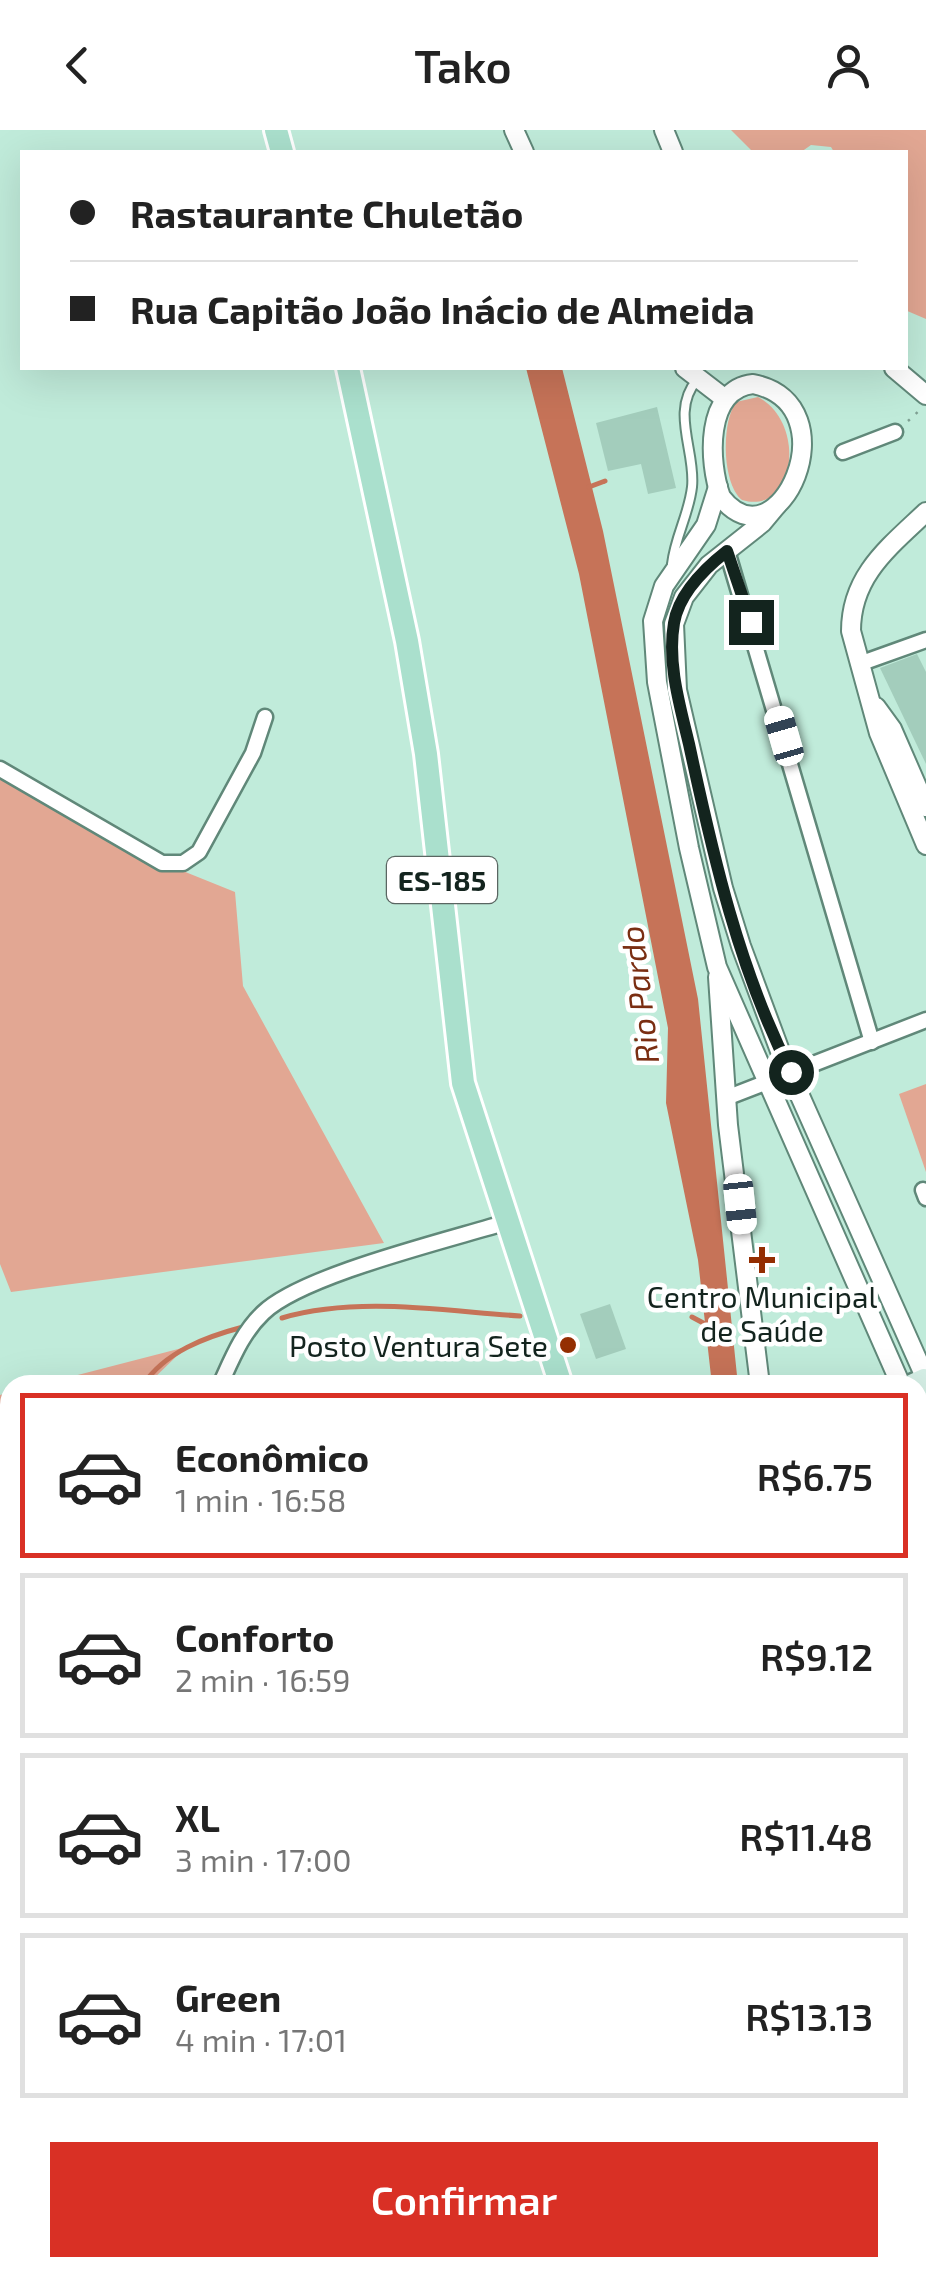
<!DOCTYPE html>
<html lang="pt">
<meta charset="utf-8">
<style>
body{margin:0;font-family:"Exo 2",sans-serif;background:#f6f6f6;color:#222;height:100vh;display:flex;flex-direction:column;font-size:38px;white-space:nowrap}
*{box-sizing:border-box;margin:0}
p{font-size:32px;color:#767676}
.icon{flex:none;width:55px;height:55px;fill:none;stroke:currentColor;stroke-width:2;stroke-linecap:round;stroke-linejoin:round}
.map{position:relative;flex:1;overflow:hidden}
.sheet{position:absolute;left:0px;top:1245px;width:928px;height:902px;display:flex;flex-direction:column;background:#fff;border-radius:30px 30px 0 0;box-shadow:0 10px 40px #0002}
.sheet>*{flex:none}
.guide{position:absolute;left:20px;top:20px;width:888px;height:220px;border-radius:0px;box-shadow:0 10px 40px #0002;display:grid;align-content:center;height:220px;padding:0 50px;background:#fff}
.end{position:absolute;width:45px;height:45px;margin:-22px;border:12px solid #13241e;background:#fff;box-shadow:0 0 0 5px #fff}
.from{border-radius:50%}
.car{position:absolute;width:30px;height:60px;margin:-30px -15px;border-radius:12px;box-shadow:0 0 8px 2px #0007;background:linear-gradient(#fff 24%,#345 0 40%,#fff 0 76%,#345 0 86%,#fff 0)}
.guide b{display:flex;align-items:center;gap:35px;height:95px;font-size:38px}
.guide b+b{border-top:2px solid #e0e0e0}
.guide i{width:25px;height:25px;background:#222}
ul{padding:18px 0 0;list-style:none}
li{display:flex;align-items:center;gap:30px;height:165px;margin:0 20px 15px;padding:0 30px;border:5px solid #e0e0e0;border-radius:0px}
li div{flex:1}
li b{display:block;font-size:38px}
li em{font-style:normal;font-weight:600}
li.selected{border-color:#d93025}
li>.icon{width:90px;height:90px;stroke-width:1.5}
.button{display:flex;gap:20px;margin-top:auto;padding:20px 50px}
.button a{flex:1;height:115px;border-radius:0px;background:#d93025;color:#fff;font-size:40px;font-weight:600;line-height:115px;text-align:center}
header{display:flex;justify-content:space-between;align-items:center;height:130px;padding:0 50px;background:#fff;font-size:45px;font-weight:600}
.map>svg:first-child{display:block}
</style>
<header><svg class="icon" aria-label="back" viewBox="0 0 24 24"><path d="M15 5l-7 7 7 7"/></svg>Tako<svg class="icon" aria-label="person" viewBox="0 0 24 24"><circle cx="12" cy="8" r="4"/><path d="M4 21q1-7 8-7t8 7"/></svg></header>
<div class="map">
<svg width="926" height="2146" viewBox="0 0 926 2146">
<rect width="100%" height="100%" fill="#c0ebda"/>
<g fill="#e2a793">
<path d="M731 0H926V189L905 180V22H834L831 17 811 15 801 22H753Z"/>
<path d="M758 267C807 293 796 386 742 370 722 354 721 293 736 272Z"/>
<path d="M0 634 168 735 235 762 243 856 384 1113 11 1162 0 1134Z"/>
<path d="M926 954V1042L899 964Z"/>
<path d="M186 1217 147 1255H39Z"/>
<path d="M10 1262V1389L0 1399V1265Z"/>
<path d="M0 1428 10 1430V2138H438L435 2146H0Z"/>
</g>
<path fill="#c67358" d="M526 238H562L603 401 698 869 738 1255H712L698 1130 666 973 668 898 579 444Z"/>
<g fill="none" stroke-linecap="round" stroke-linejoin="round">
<g stroke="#c67358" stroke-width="5">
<path d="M589 357 605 351"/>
<path d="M692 1187 707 1195"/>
<path d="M282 1188C357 1166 444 1181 520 1186"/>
<path d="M143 1255C165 1222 205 1207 243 1197"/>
<path d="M0 1339 10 1334"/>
</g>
</g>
<g fill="#a3cdbc">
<path d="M657 277 676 358 648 364 641 334 608 341 596 293Z"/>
<path d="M917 524 926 542V634L880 538Z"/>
<path d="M610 1174 626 1219 596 1229 580 1184Z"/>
</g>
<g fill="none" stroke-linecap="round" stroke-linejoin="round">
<g stroke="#608879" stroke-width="12">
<path id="service" d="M672 434C675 407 689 384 692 357 696 322 670 281 697 250"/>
</g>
<g stroke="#608879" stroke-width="19">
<g id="minor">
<path d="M843 322 895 302"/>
<path d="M727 421 872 912"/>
<path d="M859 534 926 510"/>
<path d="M0 639 162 733H183L199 722 253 623 265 587"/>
<path d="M726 968 926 890"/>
<path d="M923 1060 926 1068"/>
<path d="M220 1255C232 1229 242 1203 263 1183 302 1145 449 1110 507 1092"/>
<path d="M0 1430 10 1422"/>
<path d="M918 1439 926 1435"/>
<path d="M918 1621 926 1623"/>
<path d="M918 1796 926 1797"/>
<path d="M918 1927 926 1829"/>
<path d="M918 2091 926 2090"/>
<path d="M751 2146 754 2138"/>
<path d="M900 2146V2138"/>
</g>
</g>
<g stroke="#608879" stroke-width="22">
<g id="tertiary">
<path d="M514 0 524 22"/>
<path d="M664 0 673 22"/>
<path d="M685 238 724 268"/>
<path d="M894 238 926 265"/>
<path d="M753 254C853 274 778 441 721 367 708 332 705 259 753 254Z"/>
<path d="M718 357 706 395 664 456 653 491 657 552 689 718 717 837 901 1255"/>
<path d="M777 375 762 393 709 435 684 467 674 494 677 560 723 758 741 816 780 921 926 1249"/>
<path d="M926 382C888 418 851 446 851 501L879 603 926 715"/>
<path d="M876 577 892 599 926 677"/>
<path d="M718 847 728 995 760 1255"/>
</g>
</g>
<g stroke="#608879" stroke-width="25">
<g id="secondary">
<path d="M911 1255 924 1249 926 1254"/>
<path d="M918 1293 926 1313"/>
</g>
</g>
<g stroke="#fff" stroke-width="28">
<g id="primary">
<path d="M276 0 282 22"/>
<path d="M348 238 407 511 426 624 463 953 561 1255"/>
<path d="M537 2146 540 2138"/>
</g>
</g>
<path stroke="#7e9f92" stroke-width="2.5" stroke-dasharray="2.5 8" stroke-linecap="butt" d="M908 291 921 279"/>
<use href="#service" stroke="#fff" stroke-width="8"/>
<use href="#minor" stroke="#fff" stroke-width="14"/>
<use href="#tertiary" stroke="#fff" stroke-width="18"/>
<use href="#secondary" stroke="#d5efe6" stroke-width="20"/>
<use href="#primary" stroke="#aae0cd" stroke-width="22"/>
</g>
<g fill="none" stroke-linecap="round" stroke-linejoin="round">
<path stroke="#13241e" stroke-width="12" d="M751 492 727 421C704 439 679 463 674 493 667 533 680 576 689 614 713 726 739 840 791 942"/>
</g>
<g fill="#942e02" stroke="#fff" stroke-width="4">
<path d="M757 1115h10v10h10v10h-10v10h-10v-10h-10v-10h10z"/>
<circle cx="568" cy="1215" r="10"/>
</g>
<g text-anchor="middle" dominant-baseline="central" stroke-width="9" stroke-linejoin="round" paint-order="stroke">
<rect fill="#fff" stroke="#5a6662" stroke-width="2.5" x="387" y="727" width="110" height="46" rx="8"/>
<g font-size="28" font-weight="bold" fill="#13241e">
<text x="442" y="750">ES-185</text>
</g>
<g font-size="30" fill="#13241e" stroke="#fff">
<text x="762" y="1166">Centro Municipal<tspan x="762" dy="34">de Saúde</tspan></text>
<text x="548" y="1215" text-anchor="end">Posto Ventura Sete</text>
</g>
<g font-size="32" font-style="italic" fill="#7a2e12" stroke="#fff">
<text transform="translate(638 865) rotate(-97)">Rio Pardo</text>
</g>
</g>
</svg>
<i class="end from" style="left:791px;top:942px"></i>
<i class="end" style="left:751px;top:492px"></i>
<i class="car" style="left:784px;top:606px;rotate:344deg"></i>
<i class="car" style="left:740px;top:1074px;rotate:174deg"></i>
<div class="guide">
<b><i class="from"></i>Rastaurante Chuletão</b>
<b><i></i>Rua Capitão João Inácio de Almeida</b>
</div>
<section class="sheet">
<ul>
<li class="selected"><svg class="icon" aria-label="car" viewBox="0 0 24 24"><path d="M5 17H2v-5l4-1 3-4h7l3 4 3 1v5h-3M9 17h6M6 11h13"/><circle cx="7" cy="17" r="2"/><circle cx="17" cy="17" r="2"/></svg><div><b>Econômico</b><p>1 min · 16:58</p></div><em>R$6.75</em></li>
<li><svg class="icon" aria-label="car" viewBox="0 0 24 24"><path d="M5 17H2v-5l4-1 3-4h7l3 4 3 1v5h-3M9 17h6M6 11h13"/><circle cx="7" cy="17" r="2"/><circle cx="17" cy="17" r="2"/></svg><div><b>Conforto</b><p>2 min · 16:59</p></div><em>R$9.12</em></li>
<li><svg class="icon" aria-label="car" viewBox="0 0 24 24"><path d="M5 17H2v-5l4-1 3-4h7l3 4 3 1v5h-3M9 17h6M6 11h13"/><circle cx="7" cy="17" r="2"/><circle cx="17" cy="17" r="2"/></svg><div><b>XL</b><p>3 min · 17:00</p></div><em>R$11.48</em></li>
<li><svg class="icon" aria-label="car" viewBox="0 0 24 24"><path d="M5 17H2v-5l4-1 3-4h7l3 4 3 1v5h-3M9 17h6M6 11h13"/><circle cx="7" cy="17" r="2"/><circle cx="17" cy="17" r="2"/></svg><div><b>Green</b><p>4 min · 17:01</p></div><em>R$13.13</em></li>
</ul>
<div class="button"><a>Confirmar</a></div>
</section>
</div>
